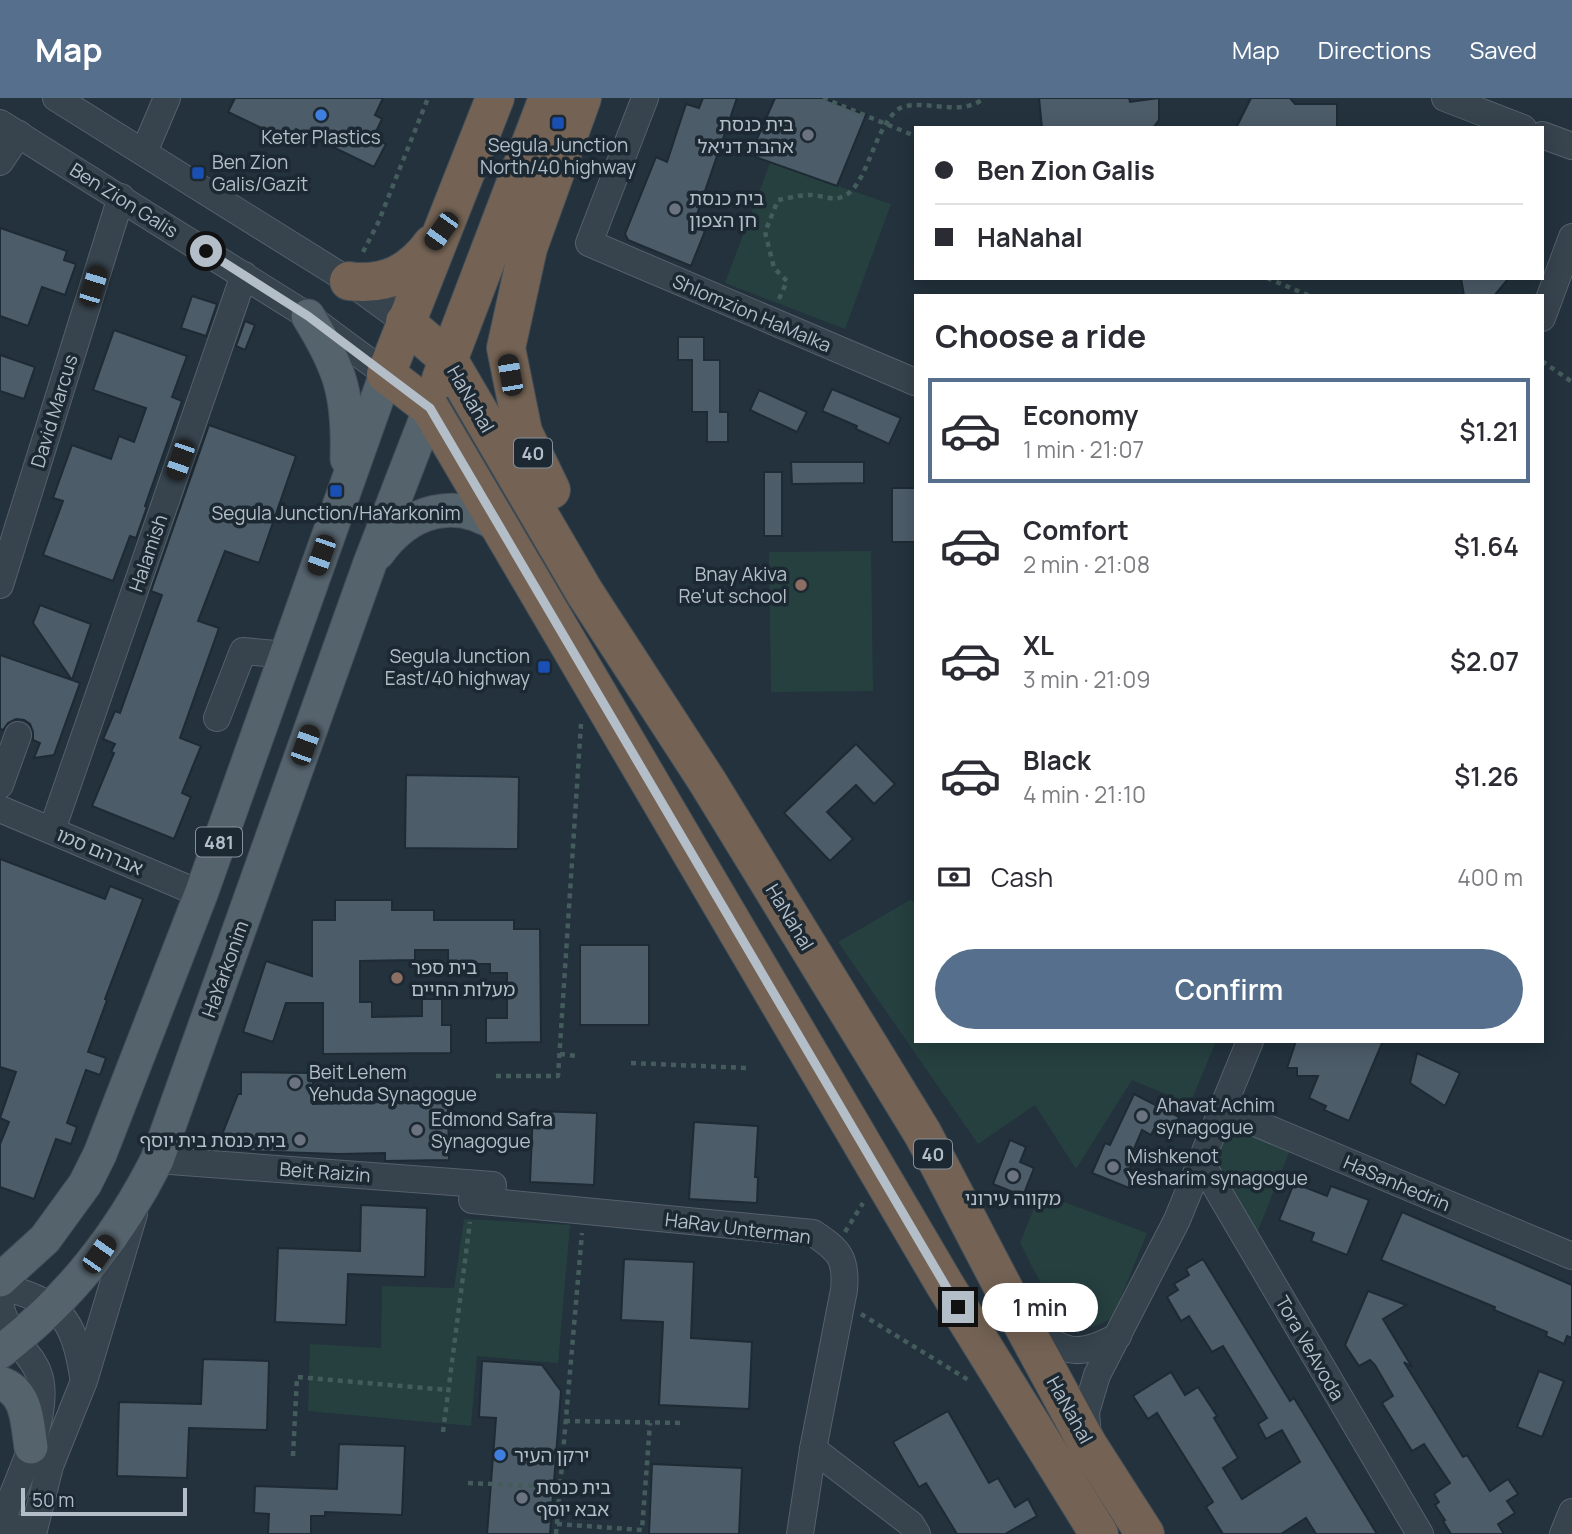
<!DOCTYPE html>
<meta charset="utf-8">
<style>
body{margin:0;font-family:Manrope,"Noto Sans Hebrew",sans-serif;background:#f2f2f3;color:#2b2b33;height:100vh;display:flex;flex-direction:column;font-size:26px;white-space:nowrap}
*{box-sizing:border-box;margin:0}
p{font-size:23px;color:#7c7c81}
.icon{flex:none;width:38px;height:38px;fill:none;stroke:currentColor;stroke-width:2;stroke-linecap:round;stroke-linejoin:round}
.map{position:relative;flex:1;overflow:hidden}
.details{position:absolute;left:914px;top:196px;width:630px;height:749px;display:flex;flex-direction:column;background:#fff;border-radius:0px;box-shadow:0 4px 18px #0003}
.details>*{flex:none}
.hud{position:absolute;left:914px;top:28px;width:630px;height:154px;border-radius:0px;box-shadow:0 4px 18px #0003;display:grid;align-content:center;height:154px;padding:0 21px;background:#fff}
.scale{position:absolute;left:21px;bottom:18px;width:166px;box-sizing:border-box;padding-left:7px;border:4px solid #b3bec9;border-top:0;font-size:19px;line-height:24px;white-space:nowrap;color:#b3bec9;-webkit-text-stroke:5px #1c2832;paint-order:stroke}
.end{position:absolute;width:32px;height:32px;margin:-16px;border:9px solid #b3bec9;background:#111;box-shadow:0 0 0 4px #111}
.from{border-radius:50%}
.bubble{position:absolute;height:49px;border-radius:24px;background:#fff;box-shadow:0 4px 18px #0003;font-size:23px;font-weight:600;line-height:49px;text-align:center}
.car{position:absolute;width:21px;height:42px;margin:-21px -10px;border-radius:9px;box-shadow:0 0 5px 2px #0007;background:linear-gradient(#222 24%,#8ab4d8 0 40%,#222 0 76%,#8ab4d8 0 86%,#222 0)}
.hud b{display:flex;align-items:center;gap:24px;height:66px;font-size:26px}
.hud b+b{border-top:2px solid #e1e1e2}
.hud i{width:18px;height:18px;background:#2b2b33}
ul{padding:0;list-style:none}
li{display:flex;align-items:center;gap:21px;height:105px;margin:0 14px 10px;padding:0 7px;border:4px solid transparent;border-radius:0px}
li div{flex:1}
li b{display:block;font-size:26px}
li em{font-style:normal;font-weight:600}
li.active{border-color:#556f8c}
li>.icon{width:63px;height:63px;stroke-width:1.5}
h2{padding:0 21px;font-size:32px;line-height:84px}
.pay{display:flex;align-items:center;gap:18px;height:77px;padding:0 21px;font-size:26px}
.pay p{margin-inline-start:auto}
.primary-button{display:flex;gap:14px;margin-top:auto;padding:14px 21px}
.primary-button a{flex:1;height:80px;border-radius:42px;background:#556f8c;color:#fff;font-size:28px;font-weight:600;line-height:80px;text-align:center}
header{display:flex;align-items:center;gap:42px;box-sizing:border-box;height:98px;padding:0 35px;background:#556f8c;color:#fff}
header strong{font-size:33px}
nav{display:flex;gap:38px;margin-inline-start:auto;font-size:24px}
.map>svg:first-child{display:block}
</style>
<header>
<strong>Map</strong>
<nav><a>Map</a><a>Directions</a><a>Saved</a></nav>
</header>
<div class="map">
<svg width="1572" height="1436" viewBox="0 0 1572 1436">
<rect width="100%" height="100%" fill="#23323d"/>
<g fill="#26403f">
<path d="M770 65 891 106 845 231 725 185Z"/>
<path d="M871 453 873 593 771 594 769 454Z"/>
<path d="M910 802 915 804V943H1216L1190 1006 1132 982 1076 1071 1035 1007 978 1046 838 844Z"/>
<path d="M1228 1024 1290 1052 1257 1135 1213 1064Z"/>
<path d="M1040 1095 1147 1135 1113 1219C1105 1224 1096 1229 1087 1229 1057 1229 1033 1168 1020 1145Z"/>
<path d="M464 1121 570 1127 558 1265 477 1258 471 1328 308 1313 310 1246 381 1250 382 1188 454 1190Z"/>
</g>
<g fill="#4c5c69" stroke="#1e2a34" stroke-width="2">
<path d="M235 0H383L375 17 382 21 373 40 386 46 374 69 296 31 289 43 228 14Z"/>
<path d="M703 0H737L693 128 705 133 691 168 628 142 625 136 656 59 667 64 686 6 699 10Z"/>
<path d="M775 0H823L866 17 837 88 750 57Z"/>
<path d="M1039 0H1129L1130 4 1159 0V22L1153 30H1042Z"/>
<path d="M1251 0H1290L1295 6H1337V30H1236Z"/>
<path d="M0 130 67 153 64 162 76 166 65 197 42 189 28 228 0 218Z"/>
<path d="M1461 180H1509L1494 198H1464Z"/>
<path d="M192 198 217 206 206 238 181 230Z"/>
<path d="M245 223 255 227 245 252 236 248Z"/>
<path d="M114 232 187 258 172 299 182 303 145 408 147 409 136 440 130 438 113 483 43 457 63 403 53 400 72 347 111 361 119 338 134 344 146 310 93 292Z"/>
<path d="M678 239H704V262H720V314H728V344H707V314H692V262H678Z"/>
<path d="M0 257 35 269 24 301 0 293Z"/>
<path d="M832 291 901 320 889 346 856 331 857 328 822 313Z"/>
<path d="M759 292 807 314 797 334 750 312Z"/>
<path d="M209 327 296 358 259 465 225 453 198 523 219 530 180 640 201 648 182 695 191 699 174 741 92 708 114 655 111 654 115 646 103 641 115 613 120 615 162 497 151 493Z"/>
<path d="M791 364H864V385L792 386Z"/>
<rect x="764" y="374" width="18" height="64"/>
<rect x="892" y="390" width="23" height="54"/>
<path d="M40 507 91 526 72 582 80 585 54 657 34 660 40 645 33 642V634L30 626 24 622 16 621 8 625 3 632 0 631V557L72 582 33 525Z"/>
<path d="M856 646 895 686 874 706 856 687 827 714 853 741 830 763 784 715Z"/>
<path d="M406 677 519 679 518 751 405 750Z"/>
<path d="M0 761 105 801 110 788 143 801 105 901 107 902 88 954 106 960 100 977 86 972 67 1025 77 1029 71 1046 56 1041 34 1101 0 1089V1046L9 1024 0 1020 16 974 0 969Z"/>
<path d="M335 802H392V812H434V822H514V831H540L541 944 486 945V920H507V875H490V866H448V852H415V862L360 863V904H372V919L422 918V901H442V927H451V955L323 956V905H286L273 944 243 934 266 863 312 878V822H335Z"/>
<rect x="580" y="847" width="69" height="80"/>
<path d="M1296 943H1383L1349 1023 1324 1012 1326 1008 1309 1000 1318 978H1297V970H1287Z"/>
<path d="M1417 955 1460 975 1445 1008 1410 985Z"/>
<path d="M241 974 313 975V1006L448 1002 449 1062 385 1063V1055L339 1056 250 1053 220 1042 238 996H241Z"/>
<path d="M1134 996 1179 1019 1170 1038 1154 1031 1151 1037 1142 1032 1128 1065 1132 1066 1129 1072 1136 1075 1129 1090 1092 1075 1105 1045 1110 1047Z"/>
<path d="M533 1013 597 1015 594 1087 530 1084Z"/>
<path d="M694 1024 758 1028 755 1079H758L757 1105 689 1101Z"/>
<path d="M1010 1042 1026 1049 1020 1064 1034 1070 1023 1098 993 1086Z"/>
<path d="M1294 1085 1327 1098 1331 1088 1369 1102 1347 1157 1311 1143 1314 1135 1279 1122Z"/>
<path d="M361 1107 427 1110 425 1179 348 1176 346 1227 275 1224 278 1150 360 1153Z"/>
<path d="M1402 1114 1572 1187V1240L1567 1238 1564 1246 1546 1238 1547 1234 1494 1212 1495 1209 1381 1162Z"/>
<path d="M624 1161 694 1164 691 1240 752 1244 749 1311 659 1307 663 1224 621 1222Z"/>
<path d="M1203 1161 1290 1303 1294 1300 1377 1436H1316L1306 1420 1281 1436H1223L1206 1409 1213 1404 1157 1315 1148 1321 1133 1298 1171 1274 1185 1297 1198 1289 1217 1318 1214 1320 1238 1360 1223 1370 1242 1401 1300 1364 1282 1332 1266 1341 1258 1326 1267 1320 1223 1248 1212 1254 1189 1218 1181 1223 1167 1199 1178 1192 1174 1186 1189 1177 1186 1171Z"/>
<path d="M1368 1193 1406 1207 1383 1221 1412 1269 1404 1264 1463 1359 1467 1357 1490 1393 1508 1381 1518 1396 1507 1403 1515 1415 1498 1426 1504 1436H1451L1443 1423 1445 1422 1435 1407 1439 1404 1434 1396 1450 1385 1424 1346 1412 1353 1382 1305 1393 1298 1375 1267 1370 1262 1359 1268 1345 1247Z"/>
<path d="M203 1261 269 1263 267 1332 189 1330 187 1380 117 1378 119 1304 201 1306Z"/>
<path d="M482 1263 542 1267 561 1293 550 1436H487L496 1320 479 1319Z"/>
<path d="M1539 1273 1564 1283 1542 1339 1517 1329Z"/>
<path d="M948 1313 989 1385 998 1380 1015 1409 1028 1401 1037 1418 1005 1436H957L926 1385 919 1389 893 1344Z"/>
<path d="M339 1346 405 1348 402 1417 325 1414V1418H311V1436H268L269 1416 254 1415 255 1388 337 1391Z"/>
<path d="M652 1366 742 1370 739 1436H649Z"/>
</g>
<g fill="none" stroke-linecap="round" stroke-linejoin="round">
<g stroke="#55616b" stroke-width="28">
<g id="minor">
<path d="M56 0 349 183 405 224"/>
<path d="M645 0 589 145 915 284"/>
<path d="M1445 0 1523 30"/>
<path d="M0 25 308 218 386 276"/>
<path d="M1542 37 1572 48"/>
<path d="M144 54 167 0"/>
<path d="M0 64 19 36"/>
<path d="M1542 220 1572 139"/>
<path d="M0 487 121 99"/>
<path d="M217 620 243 553 287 557"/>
<path d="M0 687 18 637"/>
<path d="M0 711 201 796"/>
<path d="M52 732 244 177"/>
<path d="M1222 1011 1572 1158"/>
<path d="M157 1062 493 1087"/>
<path d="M1201 1064 1420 1436"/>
<path d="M472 1102 813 1135C839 1152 847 1160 844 1192L813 1351 800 1436"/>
<path d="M0 1188C59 1204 73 1217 83 1278"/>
<path d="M0 1206C3 1219 8 1230 15 1241 23 1253 35 1262 39 1277 52 1316 15 1389 0 1427"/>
<path d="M1027 1225C1063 1254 1075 1262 1118 1238"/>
<path d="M1088 1341 1086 1314 1097 1277 1177 1122 1250 943"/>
<path d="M813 1351 911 1426 917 1436"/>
<path d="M0 1430H23L33 1436 50 1368 84 1283 134 1116"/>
<path d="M1563 1436 1572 1414"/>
</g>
</g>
<g stroke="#434f59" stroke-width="35">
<g id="major">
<path d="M308 218C341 271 349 298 347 361"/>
<path d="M378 455C409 412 455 398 500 429"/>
<path d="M0 1182 45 1141 85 1086 100 1056 201 796 386 276"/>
<path d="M0 1254C69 1201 118 1139 157 1062L370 465 430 310"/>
<path d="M0 1285C28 1294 27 1324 31 1349"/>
</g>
</g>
<g stroke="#424e58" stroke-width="40">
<g id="highway">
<path d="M495 0 386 276 430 310 945 1187 1099 1436"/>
<path d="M349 183C384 188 411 175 432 146"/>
<path d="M405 224 448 261 585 495 707 683 923 1036 1018 1218 1088 1347 1145 1436"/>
<path d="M441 281 548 0"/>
<path d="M551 392 523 334 506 250 528 150 582 0"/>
</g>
</g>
<g stroke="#455c5c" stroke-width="4.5" stroke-dasharray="5 5" stroke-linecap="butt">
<path d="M823 0 915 38"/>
<path d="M363 154 378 125 428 0"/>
<path d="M1267 180 1310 198"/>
<path d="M779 201 787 183 774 170 765 134 778 102C788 100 800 97 810 97 820 97 833 103 842 99 868 90 873 28 900 10 924 0 961 20 984 0"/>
<path d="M1542 263 1572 284"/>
<path d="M560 956 577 958"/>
<path d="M631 965 746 970"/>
<path d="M496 978H558L581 626"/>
<path d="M845 1134 863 1105"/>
<path d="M861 1216 970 1283"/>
<path d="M565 1323 683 1325"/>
<path d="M443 1334 470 1124"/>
<path d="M293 1358 297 1279 448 1292"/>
<path d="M468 1385 560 1389"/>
<path d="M557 1426 642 1432 650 1325"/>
<path d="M556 1436 582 1135"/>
</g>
<use href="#minor" stroke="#37434d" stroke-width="26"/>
<use href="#major" stroke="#55636d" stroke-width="33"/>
<use href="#highway" stroke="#746354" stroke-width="38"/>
</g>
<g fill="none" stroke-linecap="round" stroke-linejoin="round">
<path stroke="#b3bec9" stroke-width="9" d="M206 153 308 218 430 310 958 1209"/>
</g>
<g fill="#3f7fe0" stroke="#1c2832" stroke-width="2.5">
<circle cx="321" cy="17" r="7"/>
<circle cx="500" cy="1357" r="7"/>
</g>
<g fill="#1a4fb4" stroke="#1c2832" stroke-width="2.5">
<rect x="551" y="18" width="14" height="14" rx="3.5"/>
<rect x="191" y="68" width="14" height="14" rx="3.5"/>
<rect x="329" y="386" width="14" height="14" rx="3.5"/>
<rect x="537" y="562" width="14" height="14" rx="3.5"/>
</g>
<g fill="#6b7280" stroke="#1c2832" stroke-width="2.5">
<circle cx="808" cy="37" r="7"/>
<circle cx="675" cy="111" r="7"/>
<circle cx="295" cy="985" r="7"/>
<circle cx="1142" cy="1018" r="7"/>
<circle cx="417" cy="1032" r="7"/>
<circle cx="300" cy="1042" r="7"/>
<circle cx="1113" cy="1069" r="7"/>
<circle cx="1013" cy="1078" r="7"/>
<circle cx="522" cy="1400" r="7"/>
</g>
<g fill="#8d6e63" stroke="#1c2832" stroke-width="2.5">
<circle cx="801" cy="487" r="7"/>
<circle cx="397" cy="880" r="7"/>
</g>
<g text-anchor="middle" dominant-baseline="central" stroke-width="7" stroke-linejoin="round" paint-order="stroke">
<g fill="#1c2832" stroke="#86919c" stroke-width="2">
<rect x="514" y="340.5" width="38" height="29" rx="5"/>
<rect x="196" y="729.5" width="46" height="29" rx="5"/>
<rect x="914" y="1041.5" width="38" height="29" rx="5"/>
</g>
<g font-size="18" font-weight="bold" fill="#b3bec9">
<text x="533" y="355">40</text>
<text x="219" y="744">481</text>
<text x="933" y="1056">40</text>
</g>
<g font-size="19" fill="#b3bec9" stroke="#1c2832" text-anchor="start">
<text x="794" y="26" text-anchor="end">בית כנסת<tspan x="794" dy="22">אהבת דניאל</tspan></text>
<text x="321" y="39" text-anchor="middle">Keter Plastics</text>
<text x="558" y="47" text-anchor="middle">Segula Junction<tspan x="558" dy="22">North/40 highway</tspan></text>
<text x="212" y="64">Ben Zion<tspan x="212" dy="22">Galis/Gazit</tspan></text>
<text x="689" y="100">בית כנסת<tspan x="689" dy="22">חן הצפון</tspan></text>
<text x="336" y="415" text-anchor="middle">Segula Junction/HaYarkonim</text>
<text x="787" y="476" text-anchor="end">Bnay Akiva<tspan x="787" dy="22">Re'ut school</tspan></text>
<text x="530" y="558" text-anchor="end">Segula Junction<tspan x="530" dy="22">East/40 highway</tspan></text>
<text x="411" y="869">בית ספר<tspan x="411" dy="22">מעלות החיים</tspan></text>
<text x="309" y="974">Beit Lehem<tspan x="309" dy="22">Yehuda Synagogue</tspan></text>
<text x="1156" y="1007">Ahavat Achim<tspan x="1156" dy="22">synagogue</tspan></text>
<text x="431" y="1021">Edmond Safra<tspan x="431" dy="22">Synagogue</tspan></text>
<text x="286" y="1042" text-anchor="end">בית כנסת בית יוסף</text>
<text x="1127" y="1058">Mishkenot<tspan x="1127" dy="22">Yesharim synagogue</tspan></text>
<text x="1013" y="1100" text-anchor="middle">מקווה עירוני</text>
<text x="514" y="1357">ירקן העיר</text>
<text x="536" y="1389">בית כנסת<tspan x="536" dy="22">אבא יוסף</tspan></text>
</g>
<g font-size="19" fill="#b3bec9" stroke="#1c2832">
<text transform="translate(124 102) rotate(32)">Ben Zion Galis</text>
<text transform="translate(752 215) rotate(23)">Shlomzion HaMalka</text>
<text transform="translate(471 301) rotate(60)">HaNahal</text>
<text transform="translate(54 313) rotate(-73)">David Marcus</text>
<text transform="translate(148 455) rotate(-71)">Halamish</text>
<text transform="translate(100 753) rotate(23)">אברהם סמו</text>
<text transform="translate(790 819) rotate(59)">HaNahal</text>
<text transform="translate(225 871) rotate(-70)">HaYarkonim</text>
<text transform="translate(325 1074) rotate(4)">Beit Raizin</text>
<text transform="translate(1397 1085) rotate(23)">HaSanhedrin</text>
<text transform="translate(738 1130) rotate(7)">HaRav Unterman</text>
<text transform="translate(1310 1250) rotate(60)">Tora VeAvoda</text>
<text transform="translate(1070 1312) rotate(61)">HaNahal</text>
</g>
</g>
</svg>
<div class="scale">50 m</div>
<i class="end from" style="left:206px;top:153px"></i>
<i class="end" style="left:958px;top:1209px"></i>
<div class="bubble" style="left:982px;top:1185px;width:116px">1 min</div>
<i class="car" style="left:441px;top:133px;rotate:216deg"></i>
<i class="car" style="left:93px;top:188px;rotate:17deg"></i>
<i class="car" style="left:510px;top:277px;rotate:350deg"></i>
<i class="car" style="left:180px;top:362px;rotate:199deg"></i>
<i class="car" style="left:321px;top:457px;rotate:199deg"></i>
<i class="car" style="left:305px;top:647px;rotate:20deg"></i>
<i class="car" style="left:99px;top:1156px;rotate:35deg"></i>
<div class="hud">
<b><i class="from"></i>Ben Zion Galis</b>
<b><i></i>HaNahal</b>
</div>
<section class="details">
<h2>Choose a ride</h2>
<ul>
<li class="active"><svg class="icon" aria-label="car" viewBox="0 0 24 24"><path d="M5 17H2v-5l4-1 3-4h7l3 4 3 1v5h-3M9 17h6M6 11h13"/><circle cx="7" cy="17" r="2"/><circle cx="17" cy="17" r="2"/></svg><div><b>Economy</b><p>1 min · 21:07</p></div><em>$1.21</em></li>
<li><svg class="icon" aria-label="car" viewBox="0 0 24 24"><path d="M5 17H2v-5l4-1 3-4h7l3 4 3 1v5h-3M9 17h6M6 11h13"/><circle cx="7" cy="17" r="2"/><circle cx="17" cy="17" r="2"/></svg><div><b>Comfort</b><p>2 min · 21:08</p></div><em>$1.64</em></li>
<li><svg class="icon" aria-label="car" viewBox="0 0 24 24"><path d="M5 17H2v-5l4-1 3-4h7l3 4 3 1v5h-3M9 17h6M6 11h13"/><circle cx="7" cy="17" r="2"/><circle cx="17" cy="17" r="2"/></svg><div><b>XL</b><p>3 min · 21:09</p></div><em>$2.07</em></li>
<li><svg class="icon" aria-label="car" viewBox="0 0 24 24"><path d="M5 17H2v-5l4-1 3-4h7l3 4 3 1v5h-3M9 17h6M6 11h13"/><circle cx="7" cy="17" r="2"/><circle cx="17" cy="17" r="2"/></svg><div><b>Black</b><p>4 min · 21:10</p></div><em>$1.26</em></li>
</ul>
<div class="pay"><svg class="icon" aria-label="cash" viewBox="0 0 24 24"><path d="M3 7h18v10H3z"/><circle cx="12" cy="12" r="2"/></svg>Cash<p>400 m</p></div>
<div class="primary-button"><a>Confirm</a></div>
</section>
</div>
